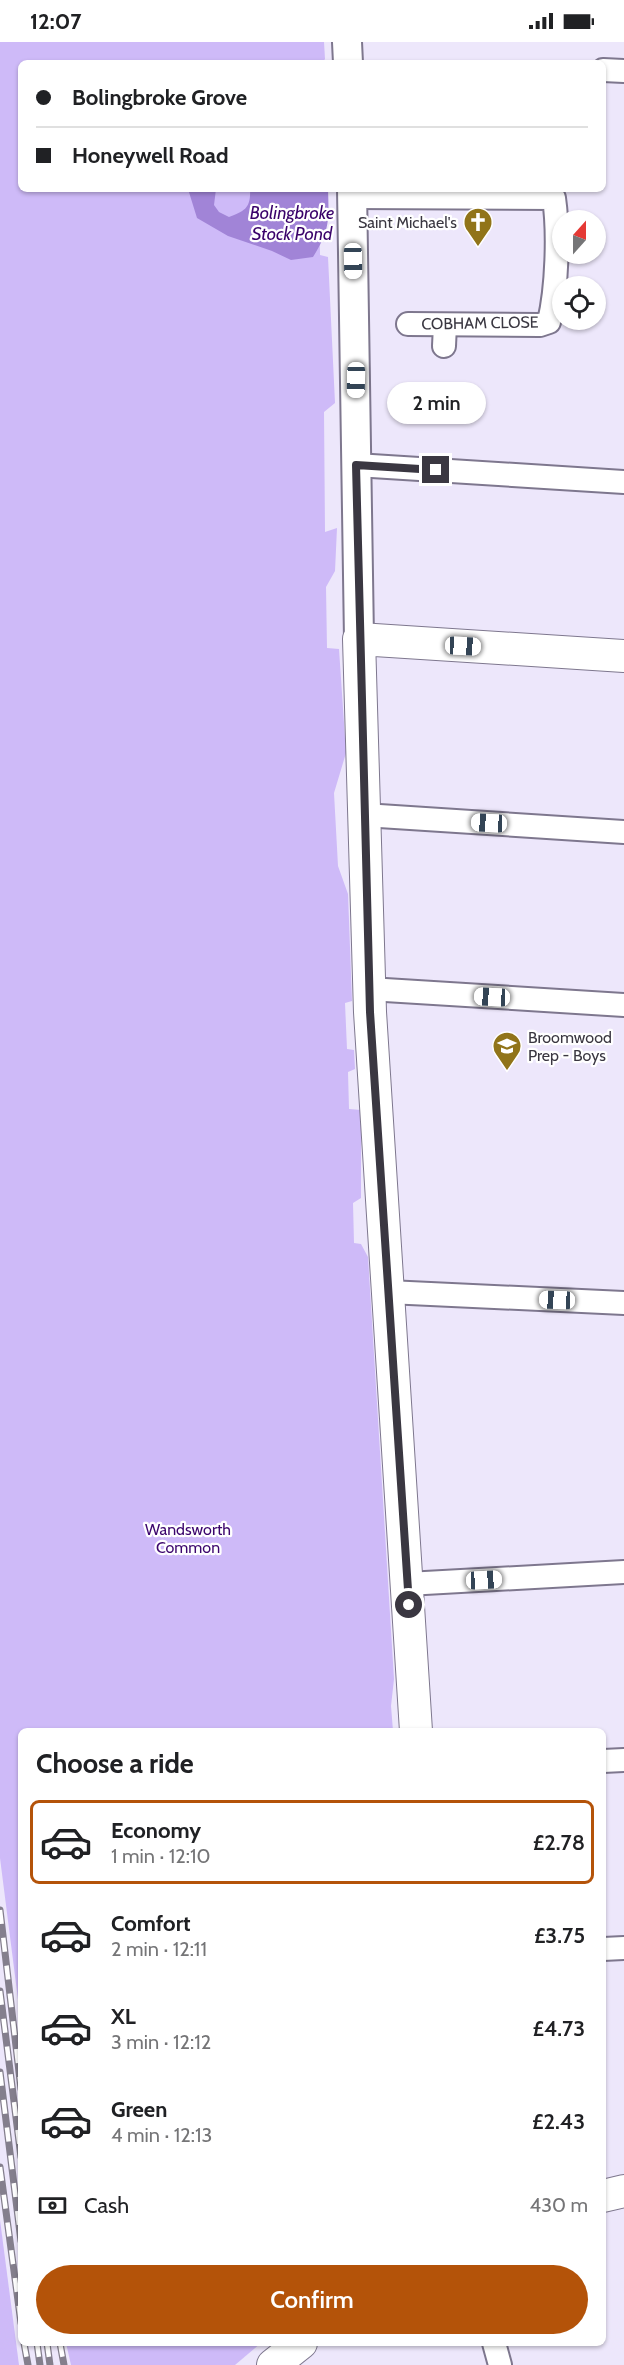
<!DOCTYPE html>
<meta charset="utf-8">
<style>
body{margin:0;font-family:Cabin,sans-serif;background:#f2f2f2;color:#202124;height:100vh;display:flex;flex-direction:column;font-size:22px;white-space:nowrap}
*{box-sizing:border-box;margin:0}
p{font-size:20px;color:#757577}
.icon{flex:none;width:33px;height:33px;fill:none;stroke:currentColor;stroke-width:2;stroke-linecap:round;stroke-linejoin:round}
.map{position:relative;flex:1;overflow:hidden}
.details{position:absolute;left:18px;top:1686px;width:588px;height:618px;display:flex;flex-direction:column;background:#fff;border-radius:9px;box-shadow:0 2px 4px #0004}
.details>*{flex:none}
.guide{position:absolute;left:18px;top:18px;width:588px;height:132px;border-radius:9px;box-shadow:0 2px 4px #0004;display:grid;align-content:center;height:132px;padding:0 18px;background:#fff}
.needle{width:39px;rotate:21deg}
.tools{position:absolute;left:552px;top:168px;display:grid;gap:12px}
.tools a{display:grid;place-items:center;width:54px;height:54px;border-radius:50%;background:#fff;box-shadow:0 2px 4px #0004;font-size:30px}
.end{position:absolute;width:27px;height:27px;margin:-14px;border:8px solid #3a3741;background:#fff;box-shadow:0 0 0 3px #fff}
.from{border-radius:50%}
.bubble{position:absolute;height:42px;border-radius:21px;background:#fff;box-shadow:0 2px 4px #0004;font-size:20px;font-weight:600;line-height:42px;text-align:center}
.car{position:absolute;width:18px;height:36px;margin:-18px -9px;border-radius:8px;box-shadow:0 0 4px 2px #0007;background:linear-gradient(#fff 24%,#345 0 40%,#fff 0 76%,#345 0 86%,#fff 0)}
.guide b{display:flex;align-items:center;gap:21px;height:57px;font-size:22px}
.guide b+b{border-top:2px solid #e0e0e0}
.guide i{width:15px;height:15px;background:#202124}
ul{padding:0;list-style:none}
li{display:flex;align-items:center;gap:18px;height:84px;margin:0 12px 9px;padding:0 6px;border:3px solid transparent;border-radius:9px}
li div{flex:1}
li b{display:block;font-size:22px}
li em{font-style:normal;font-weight:600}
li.active{border-color:#b45309}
li>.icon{width:54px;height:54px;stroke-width:1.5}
h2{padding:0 18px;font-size:27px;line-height:72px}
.pay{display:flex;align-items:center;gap:15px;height:66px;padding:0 18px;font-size:22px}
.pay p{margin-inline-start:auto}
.button{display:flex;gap:12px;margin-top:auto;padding:12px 18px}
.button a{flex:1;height:69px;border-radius:36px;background:#b45309;color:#fff;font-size:24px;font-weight:600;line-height:69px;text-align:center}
.status{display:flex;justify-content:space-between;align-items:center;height:42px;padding:0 30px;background:#fff;direction:ltr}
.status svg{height:16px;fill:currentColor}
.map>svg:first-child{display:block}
</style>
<div class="status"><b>12:07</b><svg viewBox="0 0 49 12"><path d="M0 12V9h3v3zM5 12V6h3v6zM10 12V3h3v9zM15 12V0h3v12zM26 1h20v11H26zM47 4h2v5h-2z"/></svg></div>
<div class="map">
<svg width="624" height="2323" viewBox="0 0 624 2323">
<rect width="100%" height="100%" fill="#ede7fb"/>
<g fill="#cebaf8">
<path d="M0 0H324L325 17 322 21H21V147H319L320 213 328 215 335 361 324 370 325 490 337 486 335 529 326 545 327 606 339 607 346 711 334 751 338 824 348 852 352 959 345 961 347 1007 354 1008 355 1027 348 1030 349 1067 361 1068V1156L353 1161 354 1201 361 1202 368 1215 394 1637 391 1664 393 1689H21V1981L0 1816Z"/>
<path d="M0 2178 19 2323H0Z"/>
<path d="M66 2301H261L235 2323H71Z"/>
</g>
<path fill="#a184d7" d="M188 147H216L214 163 219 170 229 175C245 169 251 166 250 147H328C329 178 330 188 313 215L291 218 272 209 228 194 197 176Z"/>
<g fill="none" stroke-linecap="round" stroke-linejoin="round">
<g stroke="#7e778e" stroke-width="26">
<g id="minor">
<path d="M603 28 624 29"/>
<path d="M352 155 554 156C559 191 557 246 549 280L540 283 408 282"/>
<path d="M444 304 445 283"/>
<path d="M356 423 624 440"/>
<path d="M364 773 624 790"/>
<path d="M369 947 624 963"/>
<path d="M388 1250 624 1261"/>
<path d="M407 1542 624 1530"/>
<path d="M603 1719 624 1718"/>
<path d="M603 1907 624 1906"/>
<path d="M494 2301 500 2323"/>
</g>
</g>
<g stroke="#7e778e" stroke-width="32">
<g id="tertiary">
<path d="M347 0 348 21"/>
<path d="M352 147 359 597"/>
</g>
</g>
<g stroke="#7e778e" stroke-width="34">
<g id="secondary">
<path d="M416 1689 370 970 359 597 624 614"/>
<path d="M603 2154 624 2149"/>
<path d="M273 2323 301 2301"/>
</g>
</g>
<use href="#minor" stroke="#fff" stroke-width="22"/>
<use href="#tertiary" stroke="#fff" stroke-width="28"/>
<use href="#secondary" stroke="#fff" stroke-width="32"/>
<g stroke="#847f8d" stroke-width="7">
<g id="rail">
<path d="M0 1868 21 2047"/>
<path d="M0 1949 21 2115"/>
<path d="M0 2030 21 2199"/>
<path d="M0 2125 21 2281"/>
<path d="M24 2301 28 2323"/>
<path d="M37 2301 40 2323"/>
<path d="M47 2301 50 2323"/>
<path d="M60 2301 64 2323"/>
</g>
</g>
<use href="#rail" stroke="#fff" stroke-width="4.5" stroke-dasharray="14" stroke-linecap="butt"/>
</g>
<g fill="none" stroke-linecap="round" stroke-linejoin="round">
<path stroke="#3a3741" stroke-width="8" d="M409 1563 370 970 356 423 436 428"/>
</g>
<defs>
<g id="church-pin" transform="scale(1.5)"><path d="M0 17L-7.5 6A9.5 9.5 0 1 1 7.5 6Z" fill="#917419" stroke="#fff"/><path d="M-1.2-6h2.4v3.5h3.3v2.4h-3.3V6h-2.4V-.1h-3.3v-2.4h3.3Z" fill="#fff"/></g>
<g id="school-pin" transform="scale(1.5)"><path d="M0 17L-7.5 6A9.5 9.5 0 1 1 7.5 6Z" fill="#917419" stroke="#fff"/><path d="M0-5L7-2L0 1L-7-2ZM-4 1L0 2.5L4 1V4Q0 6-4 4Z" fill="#fff"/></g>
</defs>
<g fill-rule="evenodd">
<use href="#church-pin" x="478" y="180"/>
<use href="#school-pin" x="507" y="1004"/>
</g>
<g text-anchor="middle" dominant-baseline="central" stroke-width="4.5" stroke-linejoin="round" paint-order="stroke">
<g font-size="16" fill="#3a3741" stroke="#fff" text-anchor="end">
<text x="457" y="180">Saint Michael's</text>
<text x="528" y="995" text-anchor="start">Broomwood<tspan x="528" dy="18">Prep - Boys</tspan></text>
</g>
<g font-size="16" fill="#3a3741" stroke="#fff">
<text transform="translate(480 281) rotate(-1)">COBHAM CLOSE</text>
</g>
<g font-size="16" fill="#3c066d" stroke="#fff">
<text x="188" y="1487">Wandsworth<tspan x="188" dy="18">Common</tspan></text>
</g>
<g font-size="18" font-style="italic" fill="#39026a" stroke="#fff">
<text x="292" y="171">Bolingbroke<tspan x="292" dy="21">Stock Pond</tspan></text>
</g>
</g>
</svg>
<div class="tools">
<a><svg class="needle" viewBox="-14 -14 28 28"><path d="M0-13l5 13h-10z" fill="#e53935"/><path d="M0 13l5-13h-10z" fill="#757577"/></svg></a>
<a><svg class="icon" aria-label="locate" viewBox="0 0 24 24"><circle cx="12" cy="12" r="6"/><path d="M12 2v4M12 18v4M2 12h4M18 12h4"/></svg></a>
</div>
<i class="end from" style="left:409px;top:1563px"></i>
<i class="end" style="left:436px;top:428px"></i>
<div class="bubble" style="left:387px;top:340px;width:99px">2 min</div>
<i class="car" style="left:353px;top:219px;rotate:179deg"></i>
<i class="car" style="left:356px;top:338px;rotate:181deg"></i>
<i class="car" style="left:463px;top:604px;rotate:93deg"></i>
<i class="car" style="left:489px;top:781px;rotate:273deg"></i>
<i class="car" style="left:492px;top:955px;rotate:273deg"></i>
<i class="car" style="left:557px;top:1258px;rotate:272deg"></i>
<i class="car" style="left:484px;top:1538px;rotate:87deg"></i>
<div class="guide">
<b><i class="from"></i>Bolingbroke Grove</b>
<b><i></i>Honeywell Road</b>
</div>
<section class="details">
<h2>Choose a ride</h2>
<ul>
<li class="active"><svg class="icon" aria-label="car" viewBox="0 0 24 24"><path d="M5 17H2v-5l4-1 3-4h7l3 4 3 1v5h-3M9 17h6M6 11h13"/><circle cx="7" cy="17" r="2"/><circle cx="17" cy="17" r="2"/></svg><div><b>Economy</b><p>1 min · 12:10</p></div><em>£2.78</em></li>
<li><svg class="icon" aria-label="car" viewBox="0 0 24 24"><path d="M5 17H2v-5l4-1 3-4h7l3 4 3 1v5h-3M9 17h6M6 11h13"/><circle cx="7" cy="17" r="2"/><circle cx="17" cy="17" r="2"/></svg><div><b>Comfort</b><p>2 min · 12:11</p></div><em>£3.75</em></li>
<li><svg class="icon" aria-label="car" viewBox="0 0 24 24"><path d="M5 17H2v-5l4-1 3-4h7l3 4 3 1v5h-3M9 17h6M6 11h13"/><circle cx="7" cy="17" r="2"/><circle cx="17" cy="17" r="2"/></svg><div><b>XL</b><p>3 min · 12:12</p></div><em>£4.73</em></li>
<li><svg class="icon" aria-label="car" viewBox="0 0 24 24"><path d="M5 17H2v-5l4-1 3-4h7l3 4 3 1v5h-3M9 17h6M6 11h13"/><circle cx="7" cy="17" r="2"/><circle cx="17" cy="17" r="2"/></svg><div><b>Green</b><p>4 min · 12:13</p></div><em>£2.43</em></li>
</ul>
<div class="pay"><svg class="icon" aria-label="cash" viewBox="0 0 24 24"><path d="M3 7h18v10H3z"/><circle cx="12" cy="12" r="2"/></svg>Cash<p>430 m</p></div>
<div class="button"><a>Confirm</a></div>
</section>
</div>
